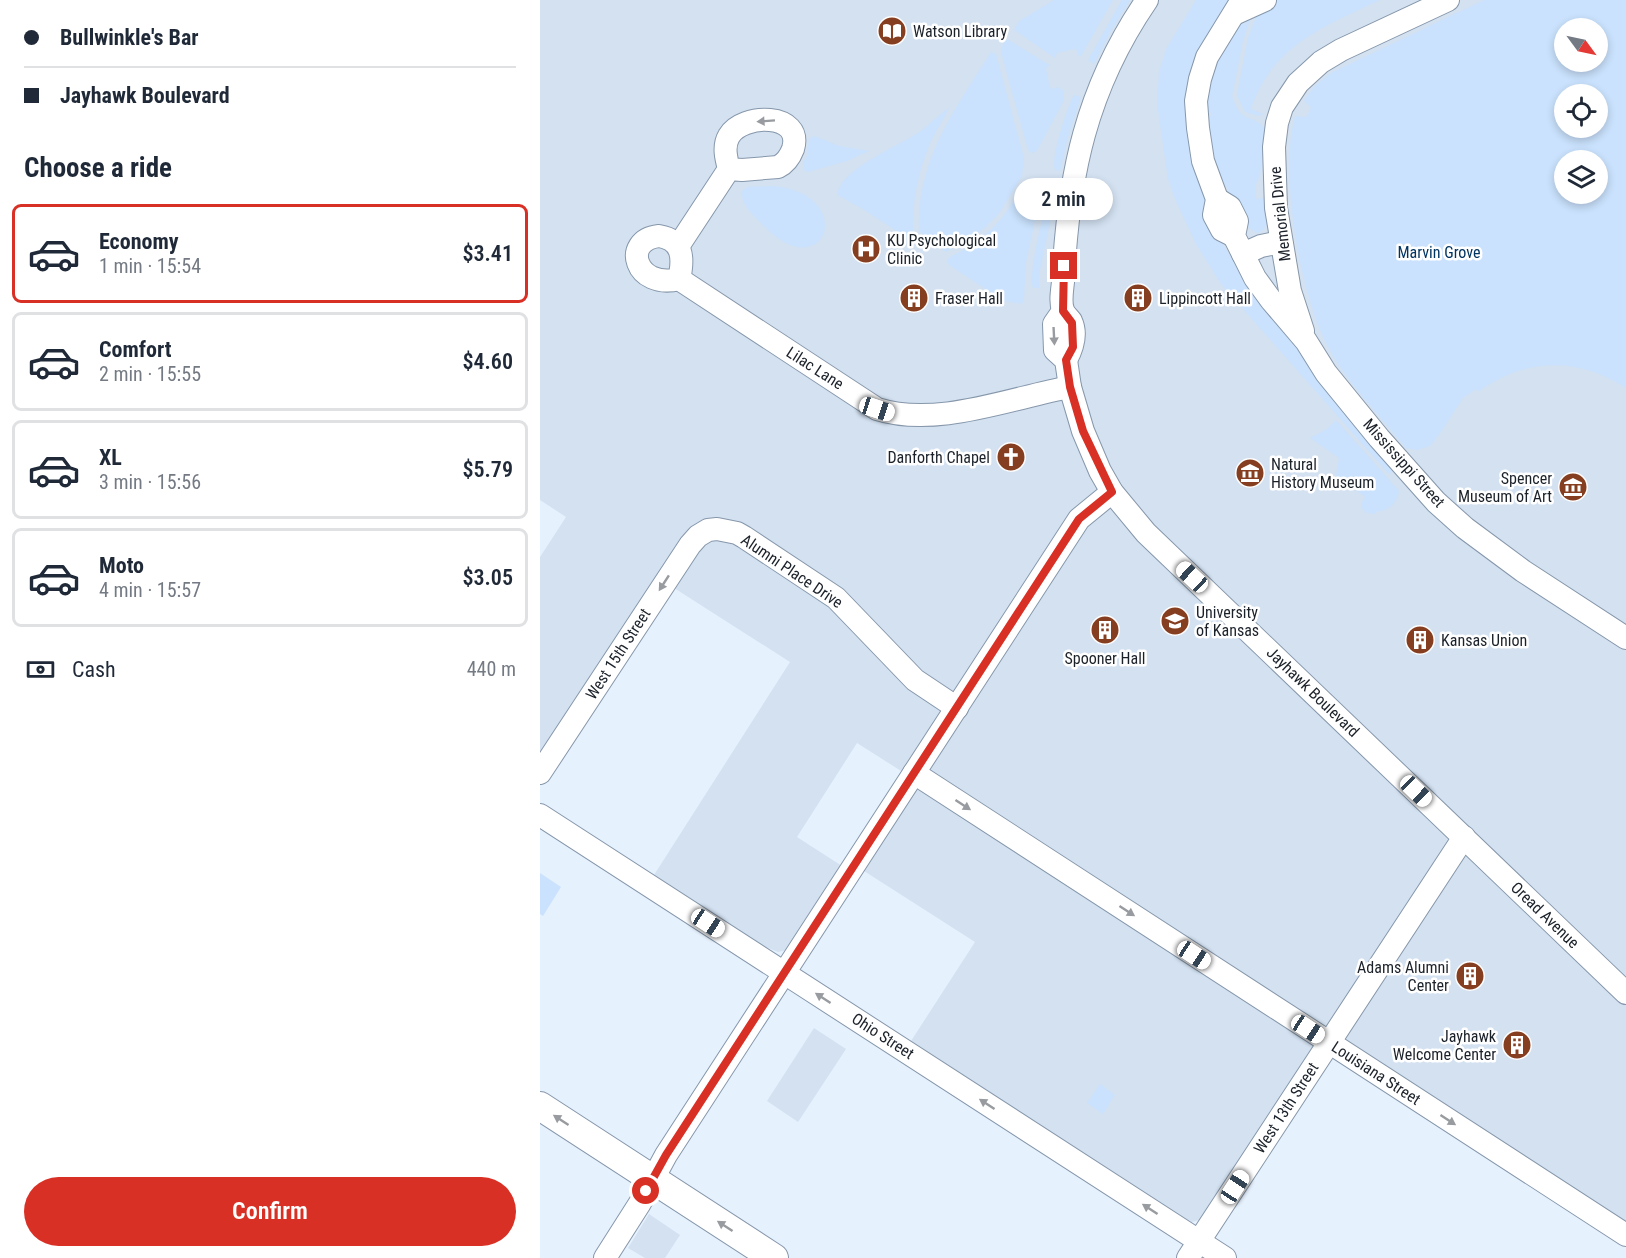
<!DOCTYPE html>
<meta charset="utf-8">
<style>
body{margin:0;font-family:"Roboto Condensed",sans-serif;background:#f6f6f7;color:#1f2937;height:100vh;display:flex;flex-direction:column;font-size:22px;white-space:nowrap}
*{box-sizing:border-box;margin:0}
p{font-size:20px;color:#747a83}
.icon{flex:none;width:33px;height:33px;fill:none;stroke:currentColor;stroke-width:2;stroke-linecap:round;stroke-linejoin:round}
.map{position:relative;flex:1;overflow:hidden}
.side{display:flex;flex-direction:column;background:#fff;width:540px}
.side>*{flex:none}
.top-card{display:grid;align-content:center;height:132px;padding:0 24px;background:#fff}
.needle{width:39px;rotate:123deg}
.controls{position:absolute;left:1014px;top:18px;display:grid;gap:12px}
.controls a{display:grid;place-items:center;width:54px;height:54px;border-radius:50%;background:#fff;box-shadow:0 3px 9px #0003;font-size:30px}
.end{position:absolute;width:27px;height:27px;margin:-14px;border:8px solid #d93025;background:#fff;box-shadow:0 0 0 3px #fff}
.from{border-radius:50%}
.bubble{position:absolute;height:42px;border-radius:21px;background:#fff;box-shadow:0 3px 9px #0003;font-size:20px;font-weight:600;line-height:42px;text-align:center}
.car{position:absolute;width:18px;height:36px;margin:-18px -9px;border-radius:8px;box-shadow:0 0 4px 2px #0007;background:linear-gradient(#fff 24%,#345 0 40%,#fff 0 76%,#345 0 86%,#fff 0)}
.top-card b{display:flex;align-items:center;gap:21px;height:57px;font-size:22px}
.top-card b+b{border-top:2px solid #e0e1e3}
.top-card i{width:15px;height:15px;background:#1f2937}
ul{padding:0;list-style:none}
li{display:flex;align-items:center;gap:18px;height:99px;margin:0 12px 9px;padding:0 12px;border:3px solid #e0e1e3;border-radius:9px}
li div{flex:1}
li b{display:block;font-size:22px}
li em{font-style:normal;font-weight:600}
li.active{border-color:#d93025}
li>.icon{width:54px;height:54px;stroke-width:1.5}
h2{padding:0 24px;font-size:27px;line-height:72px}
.pay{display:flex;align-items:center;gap:15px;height:66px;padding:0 24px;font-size:22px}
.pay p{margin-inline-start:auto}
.cta{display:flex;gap:12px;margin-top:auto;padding:12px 24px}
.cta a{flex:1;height:69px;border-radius:36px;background:#d93025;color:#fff;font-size:24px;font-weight:600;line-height:69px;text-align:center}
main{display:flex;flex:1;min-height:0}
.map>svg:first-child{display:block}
</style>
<main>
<section class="side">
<div class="top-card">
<b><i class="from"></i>Bullwinkle's Bar</b>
<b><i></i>Jayhawk Boulevard</b>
</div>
<h2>Choose a ride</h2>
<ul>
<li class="active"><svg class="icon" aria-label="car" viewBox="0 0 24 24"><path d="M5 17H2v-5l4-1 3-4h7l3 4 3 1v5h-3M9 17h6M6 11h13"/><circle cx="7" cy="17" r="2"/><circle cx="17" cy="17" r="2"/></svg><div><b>Economy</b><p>1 min · 15:54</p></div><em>$3.41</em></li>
<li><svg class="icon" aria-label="car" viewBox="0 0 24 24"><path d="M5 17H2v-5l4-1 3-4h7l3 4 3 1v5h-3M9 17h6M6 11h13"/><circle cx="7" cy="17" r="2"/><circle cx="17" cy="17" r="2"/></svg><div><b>Comfort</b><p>2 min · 15:55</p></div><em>$4.60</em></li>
<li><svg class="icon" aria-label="car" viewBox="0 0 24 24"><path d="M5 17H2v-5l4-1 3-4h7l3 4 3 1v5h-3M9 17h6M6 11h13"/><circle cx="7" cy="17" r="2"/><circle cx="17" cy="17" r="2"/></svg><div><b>XL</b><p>3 min · 15:56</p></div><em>$5.79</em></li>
<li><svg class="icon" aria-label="car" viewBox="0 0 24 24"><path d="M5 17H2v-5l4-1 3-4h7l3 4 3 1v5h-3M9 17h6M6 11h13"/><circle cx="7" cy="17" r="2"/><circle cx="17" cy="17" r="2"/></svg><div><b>Moto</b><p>4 min · 15:57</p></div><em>$3.05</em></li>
</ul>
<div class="pay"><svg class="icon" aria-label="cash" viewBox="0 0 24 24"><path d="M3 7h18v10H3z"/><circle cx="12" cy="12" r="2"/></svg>Cash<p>440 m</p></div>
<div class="cta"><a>Confirm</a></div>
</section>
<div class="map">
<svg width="1086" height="1258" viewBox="0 0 1086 1258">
<rect width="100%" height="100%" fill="#e6f1fe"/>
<g fill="#d3e1f1" fill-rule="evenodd">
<path d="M0 0H1086V1226L785 1029 663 1219 652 1222 646 1219 371 1041 435 942 324 871 380 783 317 743 257 837 302 866 247 950 238 952 226 947 114 875 250 662 120 579 0 761V557L26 517 0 500ZM1024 28H1058V62H1024ZM1024 94H1058V128H1024ZM1024 160H1058V194H1024Z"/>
<path d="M274 1028 306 1049 258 1122 227 1101Z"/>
<path d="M109 1214 140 1235 125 1258H105L88 1248Z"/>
</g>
<g fill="#cae2fd" fill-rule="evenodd">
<path d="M514 0H573L541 56 537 55 538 51 534 49 517 53 515 58 474 30 479 21Z"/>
<path d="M582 0H590L571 31 554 64 548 60Z"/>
<path d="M656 0H692L662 45 655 162 667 209 679 238 699 270 855 469 849 474 681 284 656 244 635 199 628 179 617 104 619 72 626 49Z"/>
<path d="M734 0H840C784 27 732 45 711 109L723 114 719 116 705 112 697 95 708 38 719 9Z"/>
<path d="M944 0H1086V388C1037 356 985 358 938 392L936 389 923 398 901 432 890 446 877 450 866 448C842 418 805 380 788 347 760 294 739 174 755 116L766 117 771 108 764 100 775 86 791 73ZM1024 28H1058V62H1024ZM1024 94H1058V128H1024ZM1024 160H1058V194H1024Z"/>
<path d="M711 17 703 41 692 96C701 127 716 112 725 130L720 176 715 186 716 199 725 198C726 211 734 228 717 233L708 227 672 160 667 117 671 116V113L668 112 667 108 672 70 702 22 704 25 707 22 705 19Z"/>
<path d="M467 39 511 66H508L506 69 510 87 513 89 518 87 524 91V100L497 151 492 153 488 150 461 52 463 43Z"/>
<path d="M451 52 456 54 484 158 482 176 460 212 447 226 427 241 406 252 379 231C376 161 415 109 451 52Z"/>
<path d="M534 95 541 97 528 137 520 171 515 170C510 159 527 108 534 95Z"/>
<path d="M409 108C404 119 396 130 391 141 378 171 372 201 373 233L371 236 366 237 321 208 297 195C300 169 355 148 376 134 388 127 398 115 409 108Z"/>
<path d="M275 136 299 146 329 151 307 161 268 172 264 170 263 164 267 155 269 139Z"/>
<path d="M514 178 519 179 499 275V288H493C487 273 507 202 511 181Z"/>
<path d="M489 181 497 211 486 262 484 299 482 304 464 301 409 265 407 260 410 257C436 245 459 226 473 202H477L484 191 482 188 486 182Z"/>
<path d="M233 186C321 194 284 293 220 222 212 214 200 203 202 191L208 187Z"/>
<path d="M796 420 859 491C858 503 848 511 836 512V514L827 513 822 509 821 504 825 497 796 475 799 458 770 438 787 429Z"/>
<path d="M0 873 21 887 3 916 0 914Z"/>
<path d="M560 1084 575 1095 563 1114 547 1103Z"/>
</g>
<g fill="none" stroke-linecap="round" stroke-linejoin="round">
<g stroke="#8697ab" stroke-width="24">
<g id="minor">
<path d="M694 14 725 0"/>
<path d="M677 199 690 207 697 221 694 236 715 278 731 300 766 341 786 373 839 438 896 502 925 528 983 571 1086 638"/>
<path d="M119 236C143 240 144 258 139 279 95 290 81 240 119 236Z"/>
<path d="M694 236 682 230 674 215 677 199 663 161 658 128 656 101 660 79 667 57 702 0"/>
<path d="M139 245 189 169C186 158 183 146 189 136 202 113 264 112 253 149 250 157 246 163 238 167L202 170 189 169"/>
<path d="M703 254 721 246 741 242"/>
<path d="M139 279 337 409C397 428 470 398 530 387"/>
<path d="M523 311 514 324 515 350 526 360 530 387 543 431 560 471 572 492 606 533 1086 993"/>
<path d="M763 331 750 291 736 208 734 147 737 123 742 107 758 83 781 62 801 50 908 0"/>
<path d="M526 360C532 349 537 334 531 321 528 317 524 314 523 310 520 302 522 291 523 282 528 176 546 89 607 0"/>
<path d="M0 773 150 545 158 536 168 530 177 529 197 533 204 537 296 598 375 680 417 708"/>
<path d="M374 773 1086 1235"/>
<path d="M0 815 685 1258"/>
<path d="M65 1258 100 1203 126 1155 539 519 572 492"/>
<path d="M648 1258 924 837"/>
</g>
</g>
<g stroke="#8697ab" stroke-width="30">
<path id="major" d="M0 1106 234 1258"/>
</g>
<use href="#minor" stroke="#fff" stroke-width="22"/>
<use href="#major" stroke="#fff" stroke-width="28"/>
</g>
<defs><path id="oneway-solid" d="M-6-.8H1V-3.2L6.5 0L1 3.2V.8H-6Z" transform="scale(1.5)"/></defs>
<g fill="#989b9f">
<use href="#oneway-solid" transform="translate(226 121) rotate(176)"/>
<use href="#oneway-solid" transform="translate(514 336) rotate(87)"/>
<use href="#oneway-solid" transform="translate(124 583) rotate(123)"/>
<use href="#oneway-solid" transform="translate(423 805) rotate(33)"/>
<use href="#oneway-solid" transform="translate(587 911) rotate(33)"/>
<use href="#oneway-solid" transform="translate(283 998) rotate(-147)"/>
<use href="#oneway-solid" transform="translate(447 1104) rotate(-147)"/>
<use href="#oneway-solid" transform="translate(21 1120) rotate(-147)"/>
<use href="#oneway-solid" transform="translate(908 1120) rotate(33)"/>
<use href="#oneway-solid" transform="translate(610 1209) rotate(-147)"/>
<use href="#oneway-solid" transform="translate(185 1226) rotate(-147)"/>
</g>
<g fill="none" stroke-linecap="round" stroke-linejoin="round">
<path stroke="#d93025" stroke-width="8" d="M106 1191 126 1155 539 519 572 492 543 431 530 387 526 360 533 347 532 323 523 311 524 266"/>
</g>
<defs>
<g id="library-disc" transform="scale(1.5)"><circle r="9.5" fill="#863e20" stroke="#fff"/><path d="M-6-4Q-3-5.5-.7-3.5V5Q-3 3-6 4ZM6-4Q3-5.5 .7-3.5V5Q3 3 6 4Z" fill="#fff"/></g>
<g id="hospital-disc" transform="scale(1.5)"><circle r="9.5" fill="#863e20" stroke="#fff"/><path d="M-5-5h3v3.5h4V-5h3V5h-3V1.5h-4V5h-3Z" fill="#fff"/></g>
<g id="building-disc" transform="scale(1.5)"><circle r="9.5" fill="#863e20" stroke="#fff"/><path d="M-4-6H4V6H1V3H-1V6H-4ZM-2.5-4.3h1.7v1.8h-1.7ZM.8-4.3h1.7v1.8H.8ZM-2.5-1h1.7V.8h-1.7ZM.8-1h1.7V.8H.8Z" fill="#fff"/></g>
<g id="church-disc" transform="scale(1.5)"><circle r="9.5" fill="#863e20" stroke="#fff"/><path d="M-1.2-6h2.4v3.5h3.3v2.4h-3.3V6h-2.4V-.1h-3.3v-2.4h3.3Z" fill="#fff"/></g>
<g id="museum-disc" transform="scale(1.5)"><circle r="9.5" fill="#863e20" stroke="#fff"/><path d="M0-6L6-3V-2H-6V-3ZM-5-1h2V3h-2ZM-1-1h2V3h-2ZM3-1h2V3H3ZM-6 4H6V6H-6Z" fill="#fff"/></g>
<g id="university-disc" transform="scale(1.5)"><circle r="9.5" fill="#863e20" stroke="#fff"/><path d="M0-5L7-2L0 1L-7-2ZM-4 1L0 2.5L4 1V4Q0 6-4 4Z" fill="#fff"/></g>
</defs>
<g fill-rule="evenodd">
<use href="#library-disc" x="352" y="31"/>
<use href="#hospital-disc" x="326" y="249"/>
<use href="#building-disc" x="374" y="298"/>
<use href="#building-disc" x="598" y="298"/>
<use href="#church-disc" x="471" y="457"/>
<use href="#museum-disc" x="710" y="473"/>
<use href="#museum-disc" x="1033" y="487"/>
<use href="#university-disc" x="635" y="621"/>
<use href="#building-disc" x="565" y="630"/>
<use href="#building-disc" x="880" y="640"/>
<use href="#building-disc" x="930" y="976"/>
<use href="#building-disc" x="977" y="1045"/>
</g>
<g text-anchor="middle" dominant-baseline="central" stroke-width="5" stroke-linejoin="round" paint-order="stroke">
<g font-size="16" fill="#1b2129" stroke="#fff" text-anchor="start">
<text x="373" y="31">Watson Library</text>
<text x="347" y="240">KU Psychological<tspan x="347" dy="18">Clinic</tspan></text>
<text x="395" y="298">Fraser Hall</text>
<text x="619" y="298">Lippincott Hall</text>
<text x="450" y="457" text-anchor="end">Danforth Chapel</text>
<text x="731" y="464">Natural<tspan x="731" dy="18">History Museum</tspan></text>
<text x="1012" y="478" text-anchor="end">Spencer<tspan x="1012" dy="18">Museum of Art</tspan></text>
<text x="656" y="612">University<tspan x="656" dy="18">of Kansas</tspan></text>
<text x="901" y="640">Kansas Union</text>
<text x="565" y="658" text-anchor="middle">Spooner Hall</text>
<text x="909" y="967" text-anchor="end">Adams Alumni<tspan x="909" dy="18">Center</tspan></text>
<text x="956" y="1036" text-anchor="end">Jayhawk<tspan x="956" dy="18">Welcome Center</tspan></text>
</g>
<g font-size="16" fill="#1b2129" stroke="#fff">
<text transform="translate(740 214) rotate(-96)">Memorial Drive</text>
<text transform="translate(275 368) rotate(33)">Lilac Lane</text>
<text transform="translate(864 463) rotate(48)">Mississippi Street</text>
<text transform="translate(252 571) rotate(34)">Alumni Place Drive</text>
<text transform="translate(78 654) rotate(-57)">West 15th Street</text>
<text transform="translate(773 692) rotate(44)">Jayhawk Boulevard</text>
<text transform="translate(1005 915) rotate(44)">Oread Avenue</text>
<text transform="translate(343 1036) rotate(33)">Ohio Street</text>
<text transform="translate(836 1073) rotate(33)">Louisiana Street</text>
<text transform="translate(746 1108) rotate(-57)">West 13th Street</text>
</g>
<g font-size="16" fill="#013461" stroke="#fff">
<text x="899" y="252">Marvin Grove</text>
</g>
</g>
</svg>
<div class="controls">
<a><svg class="needle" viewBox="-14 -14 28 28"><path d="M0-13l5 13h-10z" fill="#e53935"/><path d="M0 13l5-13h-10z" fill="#747a83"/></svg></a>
<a><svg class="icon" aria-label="locate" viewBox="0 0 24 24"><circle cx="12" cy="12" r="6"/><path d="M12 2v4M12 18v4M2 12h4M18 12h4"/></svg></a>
<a><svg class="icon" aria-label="layers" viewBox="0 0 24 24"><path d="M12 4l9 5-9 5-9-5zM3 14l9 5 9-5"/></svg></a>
</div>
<i class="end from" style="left:106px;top:1191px"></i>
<i class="end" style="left:524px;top:266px"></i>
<div class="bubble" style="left:474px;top:178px;width:99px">2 min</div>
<i class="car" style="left:337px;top:409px;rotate:108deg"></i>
<i class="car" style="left:652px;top:577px;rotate:313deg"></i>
<i class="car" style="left:876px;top:791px;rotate:134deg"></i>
<i class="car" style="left:168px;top:923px;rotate:123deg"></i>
<i class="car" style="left:654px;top:955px;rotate:123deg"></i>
<i class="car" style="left:768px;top:1029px;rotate:123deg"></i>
<i class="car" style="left:695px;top:1187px;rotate:33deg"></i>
</div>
</main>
